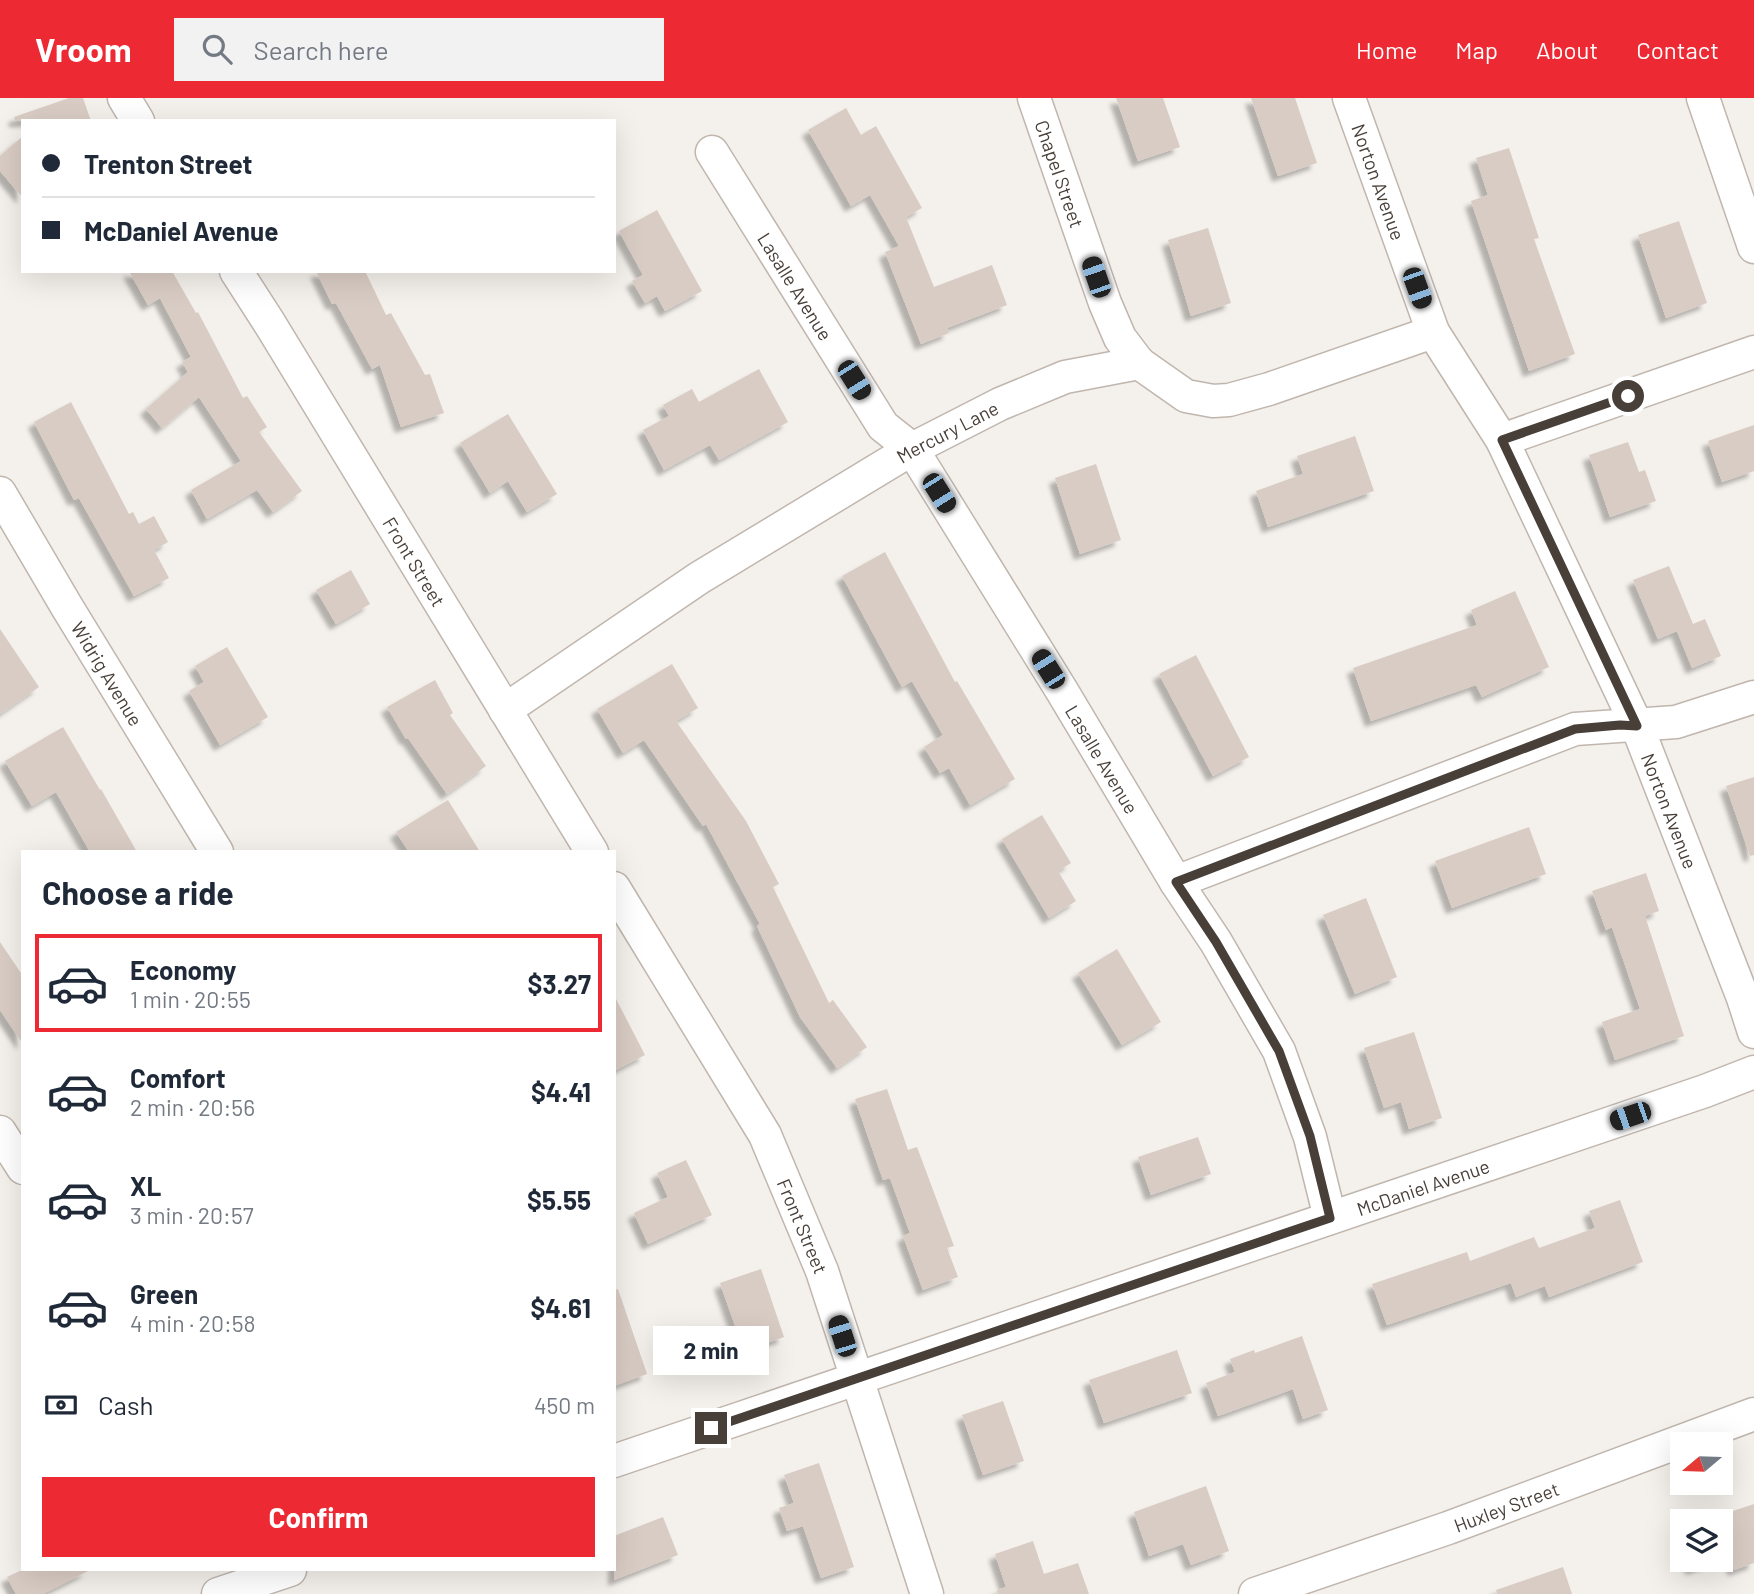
<!DOCTYPE html>
<meta charset="utf-8">
<style>
body{margin:0;font-family:Barlow,sans-serif;background:#f2f2f3;color:#1f2937;height:100vh;display:flex;flex-direction:column;font-size:26px;white-space:nowrap}
*{box-sizing:border-box;margin:0}
p{font-size:23px;color:#747a83}
.icon{flex:none;width:38px;height:38px;fill:none;stroke:currentColor;stroke-width:2;stroke-linecap:round;stroke-linejoin:round}
.map{position:relative;flex:1;overflow:hidden}
.details{position:absolute;left:21px;top:752px;width:595px;height:721px;display:flex;flex-direction:column;background:#fff;border-radius:0px;box-shadow:0 7px 28px #0002}
.details>*{flex:none}
.top-card{position:absolute;left:21px;top:21px;width:595px;height:154px;border-radius:0px;box-shadow:0 7px 28px #0002;display:grid;align-content:center;height:154px;padding:0 21px;background:#fff}
.needle{width:46px;rotate:251deg}
.fabs{position:absolute;left:1670px;top:1334px;display:grid;gap:14px}
.fabs a{display:grid;place-items:center;width:63px;height:63px;border-radius:0px;background:#fff;box-shadow:0 7px 28px #0002;font-size:35px}
.end{position:absolute;width:32px;height:32px;margin:-16px;border:9px solid #483f39;background:#fff;box-shadow:0 0 0 4px #fff}
.from{border-radius:50%}
.bubble{position:absolute;height:49px;border-radius:0px;background:#fff;box-shadow:0 7px 28px #0002;font-size:23px;font-weight:700;line-height:49px;text-align:center}
.car{position:absolute;width:21px;height:42px;margin:-21px -10px;border-radius:9px;box-shadow:0 0 5px 2px #0007;background:linear-gradient(#222 24%,#8ab4d8 0 40%,#222 0 76%,#8ab4d8 0 86%,#222 0)}
.top-card b{display:flex;align-items:center;gap:24px;height:66px;font-size:26px}
.top-card b+b{border-top:2px solid #e0e1e3}
.top-card i{width:18px;height:18px;background:#1f2937}
ul{padding:0;list-style:none}
li{display:flex;align-items:center;gap:21px;height:98px;margin:0 14px 10px;padding:0 7px;border:4px solid transparent;border-radius:0px}
li div{flex:1}
li b{display:block;font-size:26px}
li em{font-style:normal;font-weight:700}
li.selected{border-color:#ed2a33}
li>.icon{width:63px;height:63px;stroke-width:1.5}
h2{padding:0 21px;font-size:32px;line-height:84px}
.pay{display:flex;align-items:center;gap:18px;height:77px;padding:0 21px;font-size:26px}
.pay p{margin-inline-start:auto}
.action{display:flex;gap:14px;margin-top:auto;padding:14px 21px}
.action a{flex:1;height:80px;border-radius:0px;background:#ed2a33;color:#fff;font-size:28px;font-weight:700;line-height:80px;text-align:center}
header{display:flex;align-items:center;gap:42px;box-sizing:border-box;height:98px;padding:0 35px;background:#ed2a33;color:#fff}
header strong{font-size:33px}
nav{display:flex;gap:38px;margin-inline-start:auto;font-size:24px}
.search{width:490px;height:63px;background:#f2f2f3;display:flex;align-items:center;gap:18px;box-sizing:border-box;padding:0 24px;border-radius:0px;color:#747a83;font-size:26px}
.map>svg:first-child{display:block}
</style>
<header>
<strong>Vroom</strong>
<div class="search"><svg class="icon" aria-label="search" viewBox="0 0 24 24"><circle cx="10" cy="10" r="6"/><path d="M15 15l6 6"/></svg>Search here</div>
<nav><a>Home</a><a>Map</a><a>About</a><a>Contact</a></nav>
</header>
<div class="map">
<svg width="1754" height="1496" viewBox="0 0 1754 1496">
<defs>
<filter id="shadow"><feDropShadow dx="-6" dy="6" stdDeviation="2" flood-color="#0004"/></filter>
</defs>
<rect width="100%" height="100%" fill="#f4f0eb"/>
<g fill="#d9ccc4" filter="url(#shadow)">
<path d="M69 0H83L91 23H15L14 19Z"/>
<path d="M1116 0H1163L1180 49 1138 63Z"/>
<path d="M1251 0H1295L1317 65 1278 78Z"/>
<path d="M846 10 861 37 876 28 922 110 906 119 934 189 992 167 1007 207 947 230 949 235 921 246 885 154 899 148 870 97 851 108 808 32Z"/>
<path d="M23 38V100L0 73V58Z"/>
<path d="M1509 50 1539 140 1534 141 1575 256 1529 273 1471 103 1488 97 1476 60Z"/>
<path d="M657 112 702 193 665 213 657 198 645 205 632 183 643 177 619 133Z"/>
<path d="M1679 123 1707 205 1666 220 1638 137Z"/>
<path d="M1208 130 1231 205 1191 218 1168 142Z"/>
<path d="M129 173H172L196 215 198 214 243 300 247 298 267 329 259 334 302 393 273 414 257 392 207 421 191 392 241 363 199 299 162 330 146 311 188 274 182 264 191 259 160 200 148 207Z"/>
<path d="M316 173H365L386 217 391 215 425 277 430 276 444 315 401 329 380 267 372 271 336 205 332 206Z"/>
<path d="M759 271 788 324 719 362 710 347 664 372 643 332 669 318 663 307 692 291 699 304Z"/>
<path d="M71 304 129 416 133 414 139 426 154 418 168 444 154 452 169 480 134 498 79 400 74 402 34 324Z"/>
<path d="M508 316 557 396 527 414 508 383 490 395 460 345Z"/>
<path d="M1754 327V373L1722 384 1708 343Z"/>
<path d="M1355 338 1374 393 1268 429 1256 393 1303 376 1297 358Z"/>
<path d="M1628 344 1639 374 1645 372 1656 403 1610 419 1589 357Z"/>
<path d="M1096 366 1121 442 1080 456 1055 380Z"/>
<path d="M885 454 955 584 957 583 1015 681 970 707 949 670 940 675 924 649 943 637 912 583 902 589 842 478Z"/>
<path d="M1669 468 1693 526 1705 521 1721 558 1692 570 1677 533 1658 541 1633 482Z"/>
<path d="M351 472 370 506 336 526 316 492Z"/>
<path d="M1515 493 1549 569 1482 599 1476 587 1371 623 1353 570 1477 527 1471 512Z"/>
<path d="M0 531 39 589 0 616Z"/>
<path d="M227 549 268 619 220 647 189 593 204 584 195 568Z"/>
<path d="M1196 557 1249 659 1213 678 1159 576Z"/>
<path d="M672 566 698 610 676 623 746 723 779 786 773 789 829 905 833 902 867 949 837 970 800 919 757 828 760 826 706 726 703 728 644 642 623 655 597 611Z"/>
<path d="M435 582 453 615 450 617 486 668 447 696 408 640 406 641 387 609Z"/>
<path d="M63 629 100 692 101 691 137 754H90L56 694 32 708 5 663Z"/>
<path d="M1754 679V757L1750 758 1726 688Z"/>
<path d="M448 702 480 754H409L396 734Z"/>
<path d="M1042 717 1071 765 1058 773 1076 803 1049 820 1002 741Z"/>
<path d="M1529 729 1546 776 1452 810 1435 763Z"/>
<path d="M1646 775 1659 813 1645 818 1684 938 1615 962 1602 924 1640 911 1612 829 1606 832 1592 793Z"/>
<path d="M1366 800 1397 879 1355 896 1323 817Z"/>
<path d="M0 844 23 878V946L0 912Z"/>
<path d="M1117 851 1161 924 1122 947 1078 875Z"/>
<path d="M614 897 645 957 614 973Z"/>
<path d="M1414 934 1442 1020 1409 1031 1401 1004 1384 1010 1364 950Z"/>
<path d="M887 991 908 1052 917 1049 954 1148 947 1150 958 1179 923 1192 903 1138 910 1135 890 1080 883 1082 855 1001Z"/>
<path d="M1198 1039 1211 1076 1151 1097 1138 1059Z"/>
<path d="M686 1062 712 1117 648 1146 634 1115 668 1099 657 1075Z"/>
<path d="M1620 1102 1643 1164 1549 1199 1545 1188 1516 1199 1511 1185 1387 1227 1372 1186 1467 1154 1470 1163 1534 1139 1539 1150 1595 1130 1589 1113Z"/>
<path d="M761 1171 784 1239 744 1253 720 1185Z"/>
<path d="M618 1191 647 1276 614 1288V1192Z"/>
<path d="M1302 1238 1328 1312 1303 1321 1293 1291 1218 1318 1206 1285 1235 1274 1230 1261 1254 1252 1255 1255Z"/>
<path d="M1177 1252 1192 1295 1104 1325 1089 1282Z"/>
<path d="M1003 1303 1024 1363 983 1377 962 1317Z"/>
<path d="M819 1365 854 1469 821 1480 803 1428 787 1433 779 1410 794 1405 784 1377Z"/>
<path d="M1206 1388 1229 1453 1191 1467 1183 1446 1149 1458 1134 1414Z"/>
<path d="M1754 1406V1465L1734 1472 1729 1458 1720 1461V1423H1703Z"/>
<path d="M663 1419 678 1457 614 1482V1438Z"/>
<path d="M1033 1443 1044 1476 1078 1465 1089 1496H998L997 1492 1006 1489 995 1456Z"/>
<path d="M1688 1461H1720L1692 1471Z"/>
<path d="M1563 1469 1572 1496H1497L1496 1492Z"/>
<path d="M22 1472H90L43 1496H16L7 1479Z"/>
</g>
<g fill="none" stroke-linecap="round" stroke-linejoin="round">
<g stroke="#c0b6ae" stroke-width="35">
<g id="minor">
<path d="M124 0 138 23"/>
<path id="s1" d="M1034 0 1105 205 1120 240 1139 265"/>
<path id="s2" d="M1349 0 1433 234 1502 342 1637 628 1743 900 1754 934"/>
<path d="M1703 0 1754 149"/>
<path id="s3" d="M712 54 883 328 912 351 1062 593 1176 784 1216 844 1279 953 1310 1039 1330 1120"/>
<path id="s4" d="M236 173 270 226 592 754"/>
<path d="M1502 342 1754 254"/>
<path id="s5" d="M0 395 67 509 217 754"/>
<path id="s6" d="M505 612 699 480 912 351 1000 306 1065 279 1139 265 1186 298 1213 303 1229 302 1269 291 1433 234"/>
<path d="M1176 784 1575 631 1676 624 1754 599"/>
<path id="s7" d="M614 790 765 1037 822 1173 927 1496"/>
<path d="M0 1034 23 1070"/>
<path id="s8" d="M614 1363 1705 993 1754 974"/>
<path d="M218 1496 290 1472"/>
<path id="s9" d="M1255 1496 1448 1430 1754 1316"/>
</g>
</g>
<use href="#minor" stroke="#fff" stroke-width="32"/>
</g>
<g fill="none" stroke-linecap="round" stroke-linejoin="round">
<path stroke="#483f39" stroke-width="9" d="M711 1330 1330 1120 1310 1038 1279 953 1216 844 1176 784 1575 631 1620 627 1637 628 1502 342 1628 298"/>
</g>
<g text-anchor="middle" dominant-baseline="central" stroke-width="6" stroke-linejoin="round" paint-order="stroke">
<g font-size="19" fill="#483f39" stroke="#fff">
<text stroke="none"><textPath href="#s1" startOffset="80">Chapel Street</textPath></text>
<text stroke="none"><textPath href="#s2" startOffset="89">Norton Avenue</textPath></text>
<text stroke="none"><textPath href="#s3" startOffset="158">Lasalle Avenue</textPath></text>
<text stroke="none"><textPath href="#s6" startOffset="523">Mercury Lane</textPath></text>
<text stroke="none"><textPath href="#s4" startOffset="341">Front Street</textPath></text>
<text stroke="none"><textPath href="#s5" startOffset="210">Widrig Avenue</textPath></text>
<text stroke="none"><textPath href="#s3" startOffset="724">Lasalle Avenue</textPath></text>
<text stroke="none"><textPath href="#s2" startOffset="784">Norton Avenue</textPath></text>
<text stroke="none"><textPath href="#s8" startOffset="854">McDaniel Avenue</textPath></text>
<text stroke="none"><textPath href="#s7" startOffset="388">Front Street</textPath></text>
<text stroke="none"><textPath href="#s9" startOffset="266">Huxley Street</textPath></text>
</g>
</g>
</svg>
<div class="fabs">
<a><svg class="needle" viewBox="-14 -14 28 28"><path d="M0-13l5 13h-10z" fill="#e53935"/><path d="M0 13l5-13h-10z" fill="#747a83"/></svg></a>
<a><svg class="icon" aria-label="layers" viewBox="0 0 24 24"><path d="M12 4l9 5-9 5-9-5zM3 14l9 5 9-5"/></svg></a>
</div>
<i class="end from" style="left:1628px;top:298px"></i>
<i class="end" style="left:711px;top:1330px"></i>
<div class="bubble" style="left:653px;top:1228px;width:116px">2 min</div>
<i class="car" style="left:1096px;top:179px;rotate:341deg"></i>
<i class="car" style="left:1417px;top:190px;rotate:160deg"></i>
<i class="car" style="left:854px;top:282px;rotate:148deg"></i>
<i class="car" style="left:939px;top:395px;rotate:148deg"></i>
<i class="car" style="left:1048px;top:571px;rotate:328deg"></i>
<i class="car" style="left:1630px;top:1018px;rotate:251deg"></i>
<i class="car" style="left:842px;top:1238px;rotate:342deg"></i>
<div class="top-card">
<b><i class="from"></i>Trenton Street</b>
<b><i></i>McDaniel Avenue</b>
</div>
<section class="details">
<h2>Choose a ride</h2>
<ul>
<li class="selected"><svg class="icon" aria-label="car" viewBox="0 0 24 24"><path d="M5 17H2v-5l4-1 3-4h7l3 4 3 1v5h-3M9 17h6M6 11h13"/><circle cx="7" cy="17" r="2"/><circle cx="17" cy="17" r="2"/></svg><div><b>Economy</b><p>1 min · 20:55</p></div><em>$3.27</em></li>
<li><svg class="icon" aria-label="car" viewBox="0 0 24 24"><path d="M5 17H2v-5l4-1 3-4h7l3 4 3 1v5h-3M9 17h6M6 11h13"/><circle cx="7" cy="17" r="2"/><circle cx="17" cy="17" r="2"/></svg><div><b>Comfort</b><p>2 min · 20:56</p></div><em>$4.41</em></li>
<li><svg class="icon" aria-label="car" viewBox="0 0 24 24"><path d="M5 17H2v-5l4-1 3-4h7l3 4 3 1v5h-3M9 17h6M6 11h13"/><circle cx="7" cy="17" r="2"/><circle cx="17" cy="17" r="2"/></svg><div><b>XL</b><p>3 min · 20:57</p></div><em>$5.55</em></li>
<li><svg class="icon" aria-label="car" viewBox="0 0 24 24"><path d="M5 17H2v-5l4-1 3-4h7l3 4 3 1v5h-3M9 17h6M6 11h13"/><circle cx="7" cy="17" r="2"/><circle cx="17" cy="17" r="2"/></svg><div><b>Green</b><p>4 min · 20:58</p></div><em>$4.61</em></li>
</ul>
<div class="pay"><svg class="icon" aria-label="cash" viewBox="0 0 24 24"><path d="M3 7h18v10H3z"/><circle cx="12" cy="12" r="2"/></svg>Cash<p>450 m</p></div>
<div class="action"><a>Confirm</a></div>
</section>
</div>
